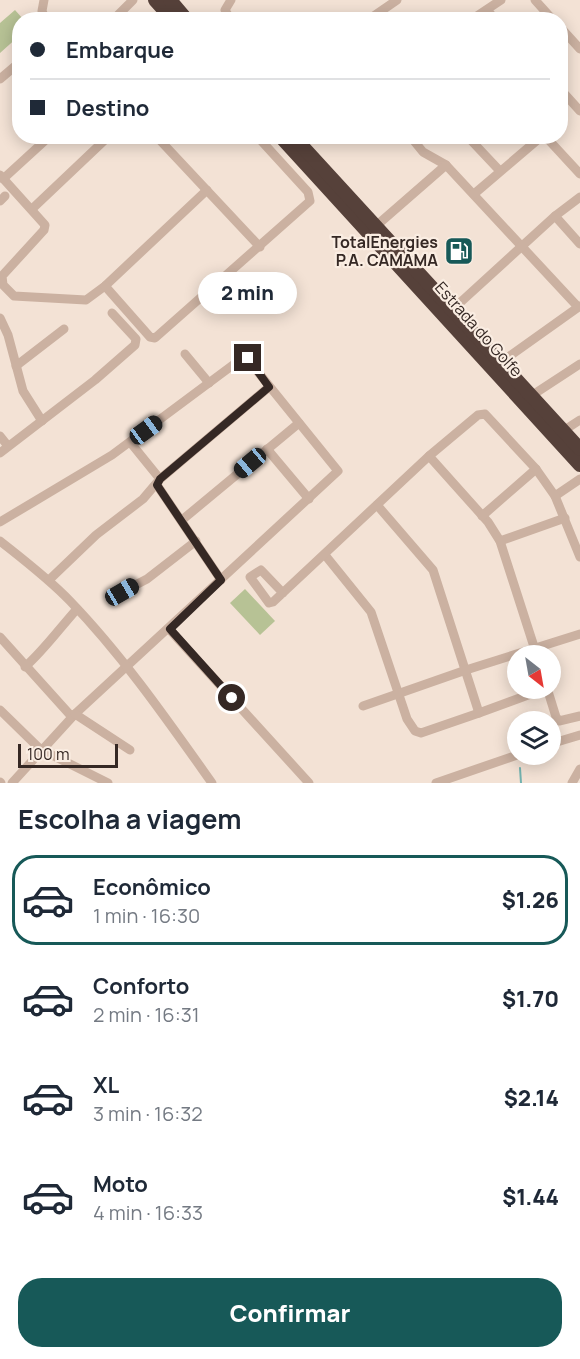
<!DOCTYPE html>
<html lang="pt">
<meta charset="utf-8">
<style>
body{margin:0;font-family:Manrope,sans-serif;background:#f6f6f7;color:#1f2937;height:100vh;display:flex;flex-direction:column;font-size:22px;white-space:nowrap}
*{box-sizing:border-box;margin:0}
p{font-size:20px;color:#747a83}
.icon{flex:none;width:33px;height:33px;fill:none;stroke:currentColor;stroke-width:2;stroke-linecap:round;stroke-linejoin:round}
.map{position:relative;height:783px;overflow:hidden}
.sheet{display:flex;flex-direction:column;background:#fff;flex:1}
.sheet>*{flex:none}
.guide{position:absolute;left:12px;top:12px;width:556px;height:132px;border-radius:24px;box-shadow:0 3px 15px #0003;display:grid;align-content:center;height:132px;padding:0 18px;background:#fff}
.needle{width:39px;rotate:149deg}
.buttons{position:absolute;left:507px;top:645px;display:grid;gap:12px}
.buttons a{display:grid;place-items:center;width:54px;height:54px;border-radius:50%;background:#fff;box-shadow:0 3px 15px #0003;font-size:30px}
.scale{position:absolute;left:18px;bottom:15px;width:100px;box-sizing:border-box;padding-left:6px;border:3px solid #352824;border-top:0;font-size:16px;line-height:21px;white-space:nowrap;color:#352824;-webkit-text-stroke:4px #faede2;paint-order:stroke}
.end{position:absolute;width:27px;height:27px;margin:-14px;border:8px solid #352824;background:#fff;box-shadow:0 0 0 3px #fff}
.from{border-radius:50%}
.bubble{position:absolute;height:42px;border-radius:21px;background:#fff;box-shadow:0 3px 15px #0003;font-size:20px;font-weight:800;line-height:42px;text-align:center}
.car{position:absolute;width:18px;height:36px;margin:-18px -9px;border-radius:8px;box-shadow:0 0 4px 2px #0007;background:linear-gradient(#222 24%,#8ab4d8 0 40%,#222 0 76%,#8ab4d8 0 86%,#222 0)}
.guide b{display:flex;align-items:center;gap:21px;height:57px;font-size:22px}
.guide b+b{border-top:2px solid #e0e1e3}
.guide i{width:15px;height:15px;background:#1f2937}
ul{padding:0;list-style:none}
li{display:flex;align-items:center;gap:18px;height:90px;margin:0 12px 9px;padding:0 6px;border:3px solid transparent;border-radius:24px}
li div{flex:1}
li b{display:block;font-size:22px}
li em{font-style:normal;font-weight:800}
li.current{border-color:#175958}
li>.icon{width:54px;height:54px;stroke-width:1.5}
h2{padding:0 18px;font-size:27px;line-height:72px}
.primary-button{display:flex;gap:12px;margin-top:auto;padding:12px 18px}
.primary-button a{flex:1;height:69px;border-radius:24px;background:#175958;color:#fff;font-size:24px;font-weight:800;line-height:69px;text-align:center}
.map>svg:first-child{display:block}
</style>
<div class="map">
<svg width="580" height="783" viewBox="0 0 580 783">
<rect width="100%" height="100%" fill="#f3e2d5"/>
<g fill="#b7c295">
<path d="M15 10 23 19 20 20 19 36 0 53V23Z"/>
<path d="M245 589 275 621 260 635 230 603Z"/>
</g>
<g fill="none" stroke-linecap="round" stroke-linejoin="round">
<path stroke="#72b2af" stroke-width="2" d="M520 768 521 783"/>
<g stroke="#cbb1a1" stroke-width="9">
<path d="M44 0 42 11 46 20"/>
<path d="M231 0 225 10 231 20"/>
<path d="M535 0 553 20"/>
<path d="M487 10 496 20"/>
<path d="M113 20 133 0"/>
<path d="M368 20 397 0"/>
<path d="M471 20 501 0"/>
<path d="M561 28 580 49"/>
<path d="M0 79 20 62"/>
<path d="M561 90 580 111"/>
<path d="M156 136 260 247"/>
<path d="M410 136 423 152 446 165 578 307"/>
<path d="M467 136 499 170"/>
<path d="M545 136 580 174"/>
<path d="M0 175 45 225 44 230 2 276 3 285 14 296 86 300 105 286 207 190"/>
<path d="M3 179 50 136"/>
<path d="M474 194 542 136"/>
<path d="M0 201 5 196"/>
<path d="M32 209 109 136"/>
<path d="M555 216 580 244"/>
<path d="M376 226 446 165"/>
<path d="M105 286 150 337 155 338 310 201 308 192 257 136"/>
<path d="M452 310 555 216 580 197"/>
<path d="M0 318 8 335 23 391 42 421"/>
<path d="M185 354 209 383"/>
<path d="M500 363 580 306"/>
<path d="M16 366 64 329"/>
<path d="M531 396 580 364"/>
<path d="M563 431 580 420"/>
<path d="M0 436 8 446"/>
<path d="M130 442 160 479"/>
<path d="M267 449 309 499"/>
<path d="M0 453 95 380 135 345 136 339 112 313"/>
<path d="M429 456 488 522 500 541 537 656"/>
<path d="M157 485 221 580"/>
<path d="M555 496 580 479"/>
<path d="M377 505 433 570 479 713 547 688"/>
<path d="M482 516 536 469"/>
<path d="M182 520 299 423"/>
<path d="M0 522 112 455 245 356 338 471 75 714 12 783"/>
<path d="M0 541C24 560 49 579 70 601 123 656 168 721 212 783"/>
<path d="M500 541 565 518"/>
<path d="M325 555 371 612 407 719 415 731 421 733 479 713"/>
<path d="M49 580 96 535 143 499 160 479 269 387"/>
<path d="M122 592 147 579 196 541"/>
<path d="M283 593 261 570 250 577 269 603 273 602 429 456 478 415 485 414 536 469 555 496 580 557"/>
<path d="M169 629 309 783"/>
<path d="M0 637 72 717"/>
<path d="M25 667C45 649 59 629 77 609"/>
<path d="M547 688 556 717 559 721 580 716"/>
<path d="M363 706 466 670 580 634"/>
<path d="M0 710 40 749 108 783"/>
<path d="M75 714 130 750"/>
<path d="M550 744 580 735"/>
<path d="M0 782 1 783"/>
<path d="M436 783 520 754"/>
<path d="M572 783 580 769"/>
</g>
<g stroke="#56413a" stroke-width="14">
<path d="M155 0 173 20"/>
<path d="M170 0 187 20"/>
<path d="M280 136 580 465"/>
<path d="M293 136 580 449"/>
</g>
</g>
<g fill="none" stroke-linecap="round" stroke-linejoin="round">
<path stroke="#352824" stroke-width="8" d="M232 698 170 629 221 580 157 485 160 479 269 387 248 358"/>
</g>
<defs>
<g id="fuel-square" transform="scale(1.5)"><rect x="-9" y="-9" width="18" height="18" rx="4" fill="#175958" stroke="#faede2"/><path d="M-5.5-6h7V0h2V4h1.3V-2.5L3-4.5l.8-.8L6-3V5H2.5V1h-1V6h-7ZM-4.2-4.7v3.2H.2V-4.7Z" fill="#fff"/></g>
</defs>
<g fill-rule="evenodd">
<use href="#fuel-square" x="459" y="251"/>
</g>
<g text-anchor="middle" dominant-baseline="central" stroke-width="4.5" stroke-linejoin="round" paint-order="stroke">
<g font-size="16" font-weight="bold" fill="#352824" stroke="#faede2" text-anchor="end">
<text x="438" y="242">TotalEnergies<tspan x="438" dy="18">P.A. CAMAMA</tspan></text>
</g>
<g font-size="16" fill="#352824" stroke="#faede2">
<text transform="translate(479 329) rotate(48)">Estrada do Golfe</text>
</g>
</g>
</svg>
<div class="buttons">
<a><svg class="needle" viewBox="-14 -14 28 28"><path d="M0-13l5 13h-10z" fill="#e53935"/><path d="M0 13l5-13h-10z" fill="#747a83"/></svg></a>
<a><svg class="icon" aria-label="layers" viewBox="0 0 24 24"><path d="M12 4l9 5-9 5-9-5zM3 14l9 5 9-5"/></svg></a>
</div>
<div class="scale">100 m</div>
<i class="end from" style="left:232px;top:698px"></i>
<i class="end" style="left:248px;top:358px"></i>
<div class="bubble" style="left:198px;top:272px;width:99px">2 min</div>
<i class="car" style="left:146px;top:430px;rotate:54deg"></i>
<i class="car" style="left:250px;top:463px;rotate:230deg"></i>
<i class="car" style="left:122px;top:592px;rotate:60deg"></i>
<div class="guide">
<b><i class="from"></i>Embarque</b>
<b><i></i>Destino</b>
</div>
</div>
<section class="sheet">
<h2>Escolha a viagem</h2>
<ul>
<li class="current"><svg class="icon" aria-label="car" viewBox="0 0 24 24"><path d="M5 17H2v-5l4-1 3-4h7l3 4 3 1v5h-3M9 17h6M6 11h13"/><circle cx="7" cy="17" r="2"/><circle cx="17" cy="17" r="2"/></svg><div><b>Econômico</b><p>1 min · 16:30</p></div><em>$1.26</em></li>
<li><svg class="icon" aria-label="car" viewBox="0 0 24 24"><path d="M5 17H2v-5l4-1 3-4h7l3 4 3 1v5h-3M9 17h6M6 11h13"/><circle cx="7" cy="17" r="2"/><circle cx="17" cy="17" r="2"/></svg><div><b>Conforto</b><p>2 min · 16:31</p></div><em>$1.70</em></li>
<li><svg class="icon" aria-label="car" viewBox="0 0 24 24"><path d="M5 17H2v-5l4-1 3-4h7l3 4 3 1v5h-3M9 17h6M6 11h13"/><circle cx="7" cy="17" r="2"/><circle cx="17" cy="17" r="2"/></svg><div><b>XL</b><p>3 min · 16:32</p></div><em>$2.14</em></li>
<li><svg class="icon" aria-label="car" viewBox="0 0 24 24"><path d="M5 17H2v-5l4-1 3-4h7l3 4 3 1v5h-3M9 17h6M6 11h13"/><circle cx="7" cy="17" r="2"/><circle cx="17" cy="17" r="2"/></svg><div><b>Moto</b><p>4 min · 16:33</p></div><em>$1.44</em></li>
</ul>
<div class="primary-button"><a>Confirmar</a></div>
</section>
